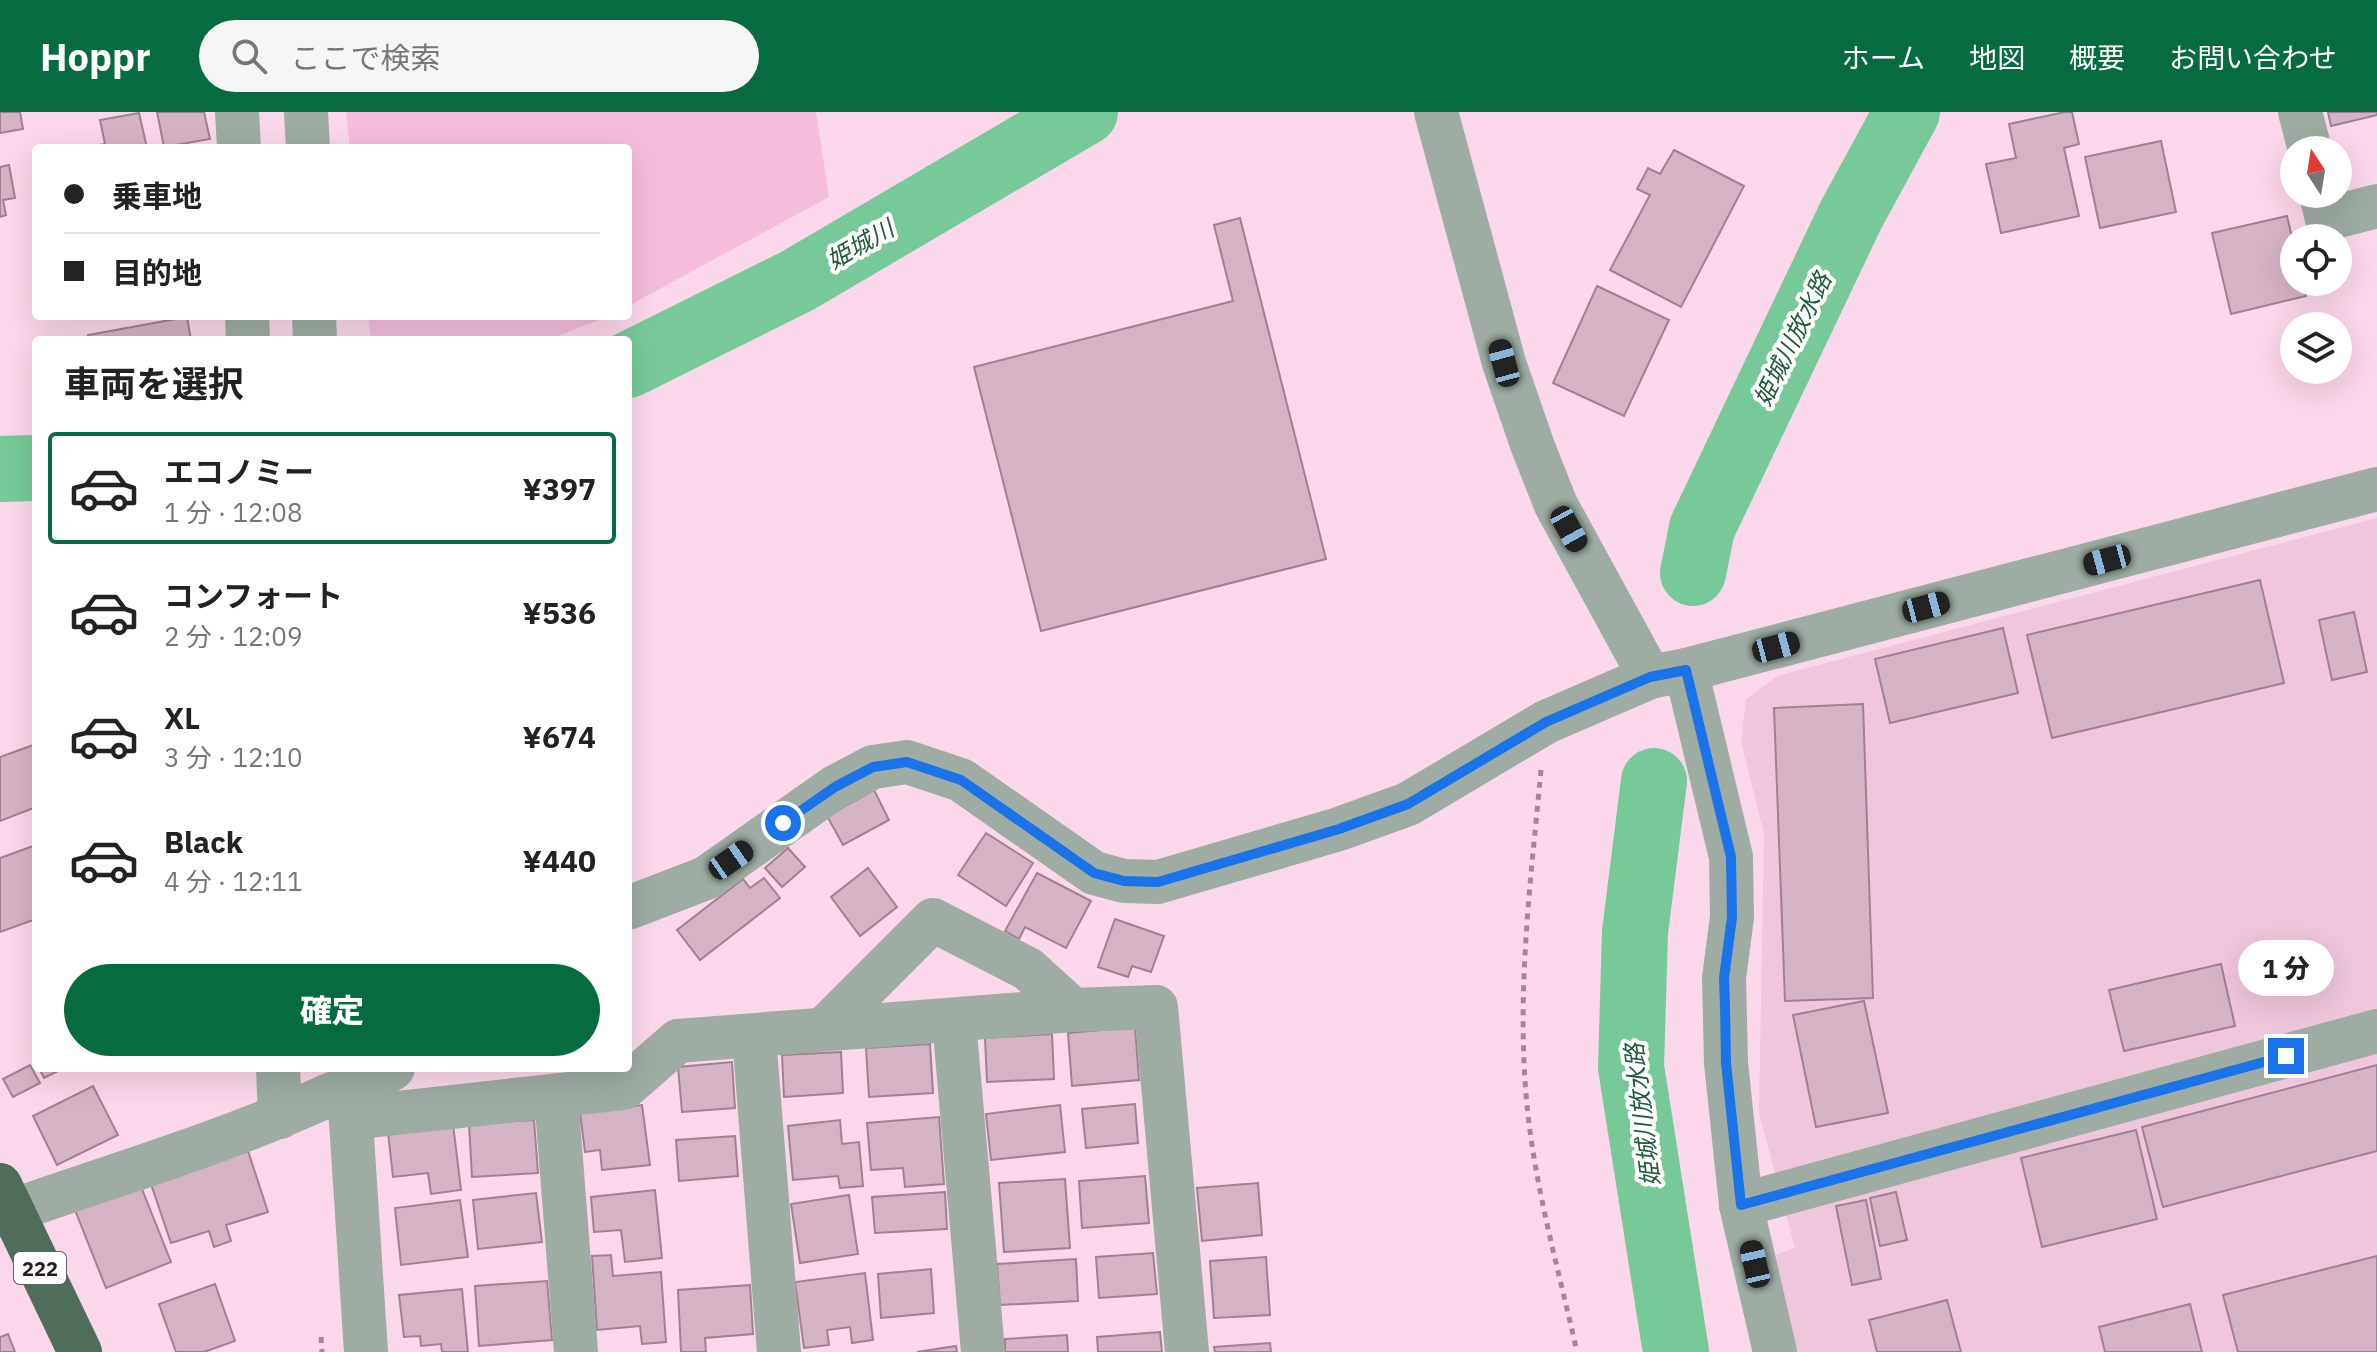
<!DOCTYPE html>
<html lang="ja">
<meta charset="utf-8">
<style>
body{margin:0;font-family:"IBM Plex Sans","Noto Sans JP",sans-serif;background:#f6f6f6;color:#222;height:100vh;display:flex;flex-direction:column;font-size:30px;white-space:nowrap}
*{box-sizing:border-box;margin:0}
p{font-size:26px;color:#767676}
.icon{flex:none;width:44px;height:44px;fill:none;stroke:currentColor;stroke-width:2;stroke-linecap:round;stroke-linejoin:round}
.map{position:relative;flex:1;overflow:hidden}
.panel{position:absolute;left:32px;top:224px;width:600px;height:736px;display:flex;flex-direction:column;background:#fff;border-radius:8px;box-shadow:0 8px 32px #0002}
.panel>*{flex:none}
.guide{position:absolute;left:32px;top:32px;width:600px;height:176px;border-radius:8px;box-shadow:0 8px 32px #0002;display:grid;align-content:center;height:176px;padding:0 32px;background:#fff}
.needle{width:52px;rotate:348deg}
.buttons{position:absolute;left:2280px;top:24px;display:grid;gap:16px}
.buttons a{display:grid;place-items:center;width:72px;height:72px;border-radius:50%;background:#fff;box-shadow:0 8px 32px #0002;font-size:40px}
.end{position:absolute;width:36px;height:36px;margin:-18px;border:10px solid #1a73e8;background:#fff;box-shadow:0 0 0 4px #fff}
.from{border-radius:50%}
.bubble{position:absolute;height:56px;border-radius:28px;background:#fff;box-shadow:0 8px 32px #0002;font-size:26px;font-weight:800;line-height:56px;text-align:center}
.car{position:absolute;width:24px;height:48px;margin:-24px -12px;border-radius:10px;box-shadow:0 0 6px 2px #0007;background:linear-gradient(#222 24%,#8ab4d8 0 40%,#222 0 76%,#8ab4d8 0 86%,#222 0)}
.guide b{display:flex;align-items:center;gap:28px;height:76px;font-size:30px}
.guide b+b{border-top:2px solid #e0e0e0}
.guide i{width:20px;height:20px;background:#222}
ul{padding:0;list-style:none}
li{display:flex;align-items:center;gap:24px;height:112px;margin:0 16px 12px;padding:0 16px;border:4px solid transparent;border-radius:8px}
li div{flex:1}
li b{display:block;font-size:30px}
li em{font-style:normal;font-weight:800}
li.active{border-color:#066b41}
li>.icon{width:72px;height:72px;stroke-width:1.5}
h2{padding:0 32px;font-size:36px;line-height:96px}
.button{display:flex;gap:16px;margin-top:auto;padding:16px 32px}
.button a{flex:1;height:92px;border-radius:48px;background:#066b41;color:#fff;font-size:32px;font-weight:800;line-height:92px;text-align:center}
header{display:flex;align-items:center;gap:48px;box-sizing:border-box;height:112px;padding:0 40px;background:#066b41;color:#fff}
header strong{font-size:38px}
nav{display:flex;gap:44px;margin-inline-start:auto;font-size:28px}
.search{width:560px;height:72px;background:#f6f6f6;display:flex;align-items:center;gap:20px;box-sizing:border-box;padding:0 28px;border-radius:44px;color:#767676;font-size:30px}
.map>svg:first-child{display:block}
</style>
<header>
<strong>Hoppr</strong>
<div class="search"><svg class="icon" aria-label="search" viewBox="0 0 24 24"><circle cx="10" cy="10" r="6"/><path d="M15 15l6 6"/></svg>ここで検索</div>
<nav><a>ホーム</a><a>地図</a><a>概要</a><a>お問い合わせ</a></nav>
</header>
<div class="map">
<svg width="2377" height="1240" viewBox="0 0 2377 1240">
<rect width="100%" height="100%" fill="#fad7ea"/>
<path fill="#efc6dc" d="M2377 406V1240H1793L1766 1146 1795 1136 1759 1001 1764 722 1741 630 1746 587 1777 564Z"/>
<g fill="#f6bcdc">
<path d="M346 0H816L829 85 628 194V36H350Z"/>
<path d="M368 204H610L547 228H371Z"/>
</g>
<g fill="none" stroke-linecap="round" stroke-linejoin="round">
<g stroke="#77c99a" stroke-width="66">
<path d="M628 253 797 169 1085 0"/>
<path d="M0 357 36 356"/>
<path d="M1693 461 1702 416 1851 103 1907 0"/>
<path d="M1654 669 1635 820 1631 955 1676 1240"/>
</g>
</g>
<g fill="#d4b3c5" stroke="#a08092" stroke-width="2">
<path d="M0 0H20L23 17 0 21Z"/>
<path d="M157 0H204L210 27 164 35Z"/>
<path d="M2065 0H2072L2079 32 2064 36 2079 104 2001 121 1986 52 2016 46 2009 12Z"/>
<path d="M2328 0H2377V3L2331 14Z"/>
<path d="M139 1 147 36H81L105 32 100 8Z"/>
<path d="M2161 29 2176 100 2100 116 2085 45Z"/>
<path d="M1674 38 1744 74 1681 195 1610 158 1650 83 1637 77 1648 56 1660 62Z"/>
<path d="M9 53 15 86 3 88 6 103 0 105V55Z"/>
<path d="M2287 104 2294 134V170H2302L2306 184 2231 202 2212 121Z"/>
<path d="M1240 106 1326 447 1041 519 974 255 1233 189 1214 113Z"/>
<path d="M1597 174 1669 208 1624 304 1553 271Z"/>
<path d="M187 205 191 228H89L88 223Z"/>
<path d="M2260 468 2284 571 2052 626 2027 523Z"/>
<path d="M2354 500 2367 560 2332 568 2319 508Z"/>
<path d="M2003 516 2018 581 1890 611 1875 547Z"/>
<path d="M1863 592 1873 886 1785 889 1774 596Z"/>
<path d="M36 632V695L0 709V645Z"/>
<path d="M874 678 889 708 843 733 827 704Z"/>
<path d="M986 721 1033 751 1006 794 958 763Z"/>
<path d="M36 733V807L0 820V746Z"/>
<path d="M788 736 805 755 782 775 765 756Z"/>
<path d="M868 756 897 795 860 824 831 785Z"/>
<path d="M1037 761 1091 789 1066 836 1025 815 1019 827 1005 819Z"/>
<path d="M764 766 780 786 700 848 677 818 743 767 750 776Z"/>
<path d="M1115 807 1164 824 1151 860 1132 854 1128 865 1098 855Z"/>
<path d="M2221 852 2235 914 2124 939 2109 878Z"/>
<path d="M1864 889 1888 1001 1816 1015 1793 903Z"/>
<path d="M1135 915 1139 968 1072 974 1068 921Z"/>
<path d="M1052 922 1054 967 987 970 985 926Z"/>
<path d="M930 932 933 981 869 985 866 936Z"/>
<path d="M841 940 843 981 784 985 782 943Z"/>
<path d="M732 950 735 996 682 1000 678 955Z"/>
<path d="M30 953 40 971 13 985 3 967Z"/>
<path d="M2377 953V1039L2163 1095 2142 1015Z"/>
<path d="M39 956H64L44 966Z"/>
<path d="M93 974 118 1023 57 1053 33 1004Z"/>
<path d="M1135 992 1138 1031 1086 1036 1082 997Z"/>
<path d="M642 993 650 1053 602 1058 600 1038 585 1040 580 1001Z"/>
<path d="M1060 993 1065 1040 991 1048 986 1002Z"/>
<path d="M939 1005 944 1072 905 1075 903 1056 871 1058 867 1011Z"/>
<path d="M534 1008 538 1061 472 1065 469 1012Z"/>
<path d="M840 1008 842 1032 859 1030 863 1074 840 1076 838 1064 793 1068 788 1014Z"/>
<path d="M453 1012 461 1078 431 1082 428 1061 393 1065 388 1020Z"/>
<path d="M2136 1018 2157 1107 2042 1135 2021 1046Z"/>
<path d="M735 1024 738 1064 679 1069 676 1028Z"/>
<path d="M248 1039 268 1100 226 1113 231 1129 214 1135 209 1119 171 1131 151 1072Z"/>
<path d="M1145 1064 1149 1111 1082 1116 1079 1069Z"/>
<path d="M1065 1067 1070 1136 1004 1140 999 1071Z"/>
<path d="M1258 1071 1262 1123 1202 1129 1197 1076Z"/>
<path d="M140 1072 171 1150 106 1176 75 1098Z"/>
<path d="M655 1078 662 1146 625 1150 621 1118 594 1120 591 1085Z"/>
<path d="M945 1080 947 1117 875 1121 872 1085Z"/>
<path d="M1896 1080 1907 1128 1880 1134 1870 1086Z"/>
<path d="M536 1081 542 1130 478 1137 473 1088Z"/>
<path d="M849 1083 858 1142 800 1151 791 1092Z"/>
<path d="M460 1088 468 1145 401 1153 395 1096Z"/>
<path d="M1866 1088 1881 1167 1852 1173 1836 1094Z"/>
<path d="M1153 1141 1157 1182 1099 1186 1096 1145Z"/>
<path d="M611 1143 613 1164 661 1160 666 1230 642 1232 640 1214 597 1218 592 1144Z"/>
<path d="M2377 1144V1240H2238L2223 1183Z"/>
<path d="M1266 1145 1270 1203 1214 1206 1210 1149Z"/>
<path d="M1076 1147 1078 1189 1000 1193 997 1152Z"/>
<path d="M931 1157 934 1201 881 1206 878 1162Z"/>
<path d="M865 1161 873 1228 852 1231 850 1215 827 1218 829 1233 804 1236 795 1170Z"/>
<path d="M547 1169 552 1228 479 1234 475 1174Z"/>
<path d="M215 1172 235 1229 204 1240H176L159 1192Z"/>
<path d="M750 1173 753 1222 705 1226 706 1240H681L678 1178Z"/>
<path d="M462 1177 468 1240H442L441 1232 421 1234 420 1224 404 1225 399 1183Z"/>
<path d="M1947 1188 1961 1240H1877L1869 1208Z"/>
<path d="M2190 1192 2202 1240H2105L2099 1215Z"/>
<path d="M1160 1220 1162 1240H1098L1097 1225Z"/>
<path d="M8 1222 15 1240H0V1225Z"/>
<path d="M1067 1223 1068 1240H1005V1227Z"/>
<path d="M1270 1231 1271 1240H1215L1214 1235Z"/>
<path d="M956 1234 957 1240H917Z"/>
</g>
<g fill="none" stroke-linecap="round" stroke-linejoin="round">
<g stroke="#a28896" stroke-width="5" stroke-dasharray="6 6" stroke-linecap="butt">
<path d="M1541 658C1531 765 1517 875 1526 982 1533 1069 1558 1155 1577 1240"/>
<path d="M321 1225 322 1240"/>
</g>
<g stroke="#9eaca3" stroke-width="44">
<path d="M237 0 239 36"/>
<path d="M306 0 308 36"/>
<path d="M1436 0 1504 251 1533 335 1556 393 1650 565"/>
<path d="M2300 0 2310 38"/>
<path d="M2321 82 2327 107 2377 94"/>
<path d="M247 204 248 228"/>
<path d="M314 204 315 228"/>
<path d="M1686 558 1731 745 1732 805 1724 866 1726 951 1741 1093 1775 1240"/>
<path d="M628 796 706 766 835 675 873 655 907 650 961 668 1094 761 1124 769 1158 770 1339 717 1408 692 1546 610 1650 565 1686 558 2377 377"/>
<path d="M954 909 983 1240"/>
<path d="M824 917 933 808 1028 857 1073 898"/>
<path d="M754 924 779 1240"/>
<path d="M278 956 280 1005"/>
<path d="M349 979 366 1240"/>
<path d="M556 984 576 1240"/>
<path d="M351 1006 624 976 678 929 1073 898 1156 895 1187 1240"/>
<path d="M1741 1093 2377 919"/>
<path d="M0 1103C108 1065 220 1032 325 985 347 975 373 970 393 956"/>
</g>
<path stroke="#4f6d5b" stroke-width="44" d="M0 1073 80 1240"/>
</g>
<g fill="none" stroke-linecap="round" stroke-linejoin="round">
<path stroke="#1a73e8" stroke-width="10" d="M783 711 835 675 873 655 907 650 961 668 1094 761 1124 769 1158 770 1339 717 1408 692 1546 610 1650 565 1686 558 1731 745 1732 805 1724 866 1725 895 1726 951 1741 1093 2286 944"/>
</g>
<g text-anchor="middle" dominant-baseline="central" stroke-width="8" stroke-linejoin="round" paint-order="stroke">
<rect fill="#fff" stroke="#675e63" stroke-width="2" x="14" y="1140" width="52" height="32" rx="6"/>
<g font-size="20" font-weight="bold" fill="#261920">
<text x="40" y="1156">222</text>
</g>
<g font-size="24" font-style="italic" fill="#1e5b3c" stroke="#fff">
<text transform="translate(860 132) rotate(-30)">姫城川</text>
<text transform="translate(1792 227) rotate(-64)">姫城川放水路</text>
<text transform="translate(1642 1003) rotate(-97)">姫城川放水路</text>
</g>
</g>
</svg>
<div class="buttons">
<a><svg class="needle" viewBox="-14 -14 28 28"><path d="M0-13l5 13h-10z" fill="#e53935"/><path d="M0 13l5-13h-10z" fill="#767676"/></svg></a>
<a><svg class="icon" aria-label="locate" viewBox="0 0 24 24"><circle cx="12" cy="12" r="6"/><path d="M12 2v4M12 18v4M2 12h4M18 12h4"/></svg></a>
<a><svg class="icon" aria-label="layers" viewBox="0 0 24 24"><path d="M12 4l9 5-9 5-9-5zM3 14l9 5 9-5"/></svg></a>
</div>
<i class="end from" style="left:783px;top:711px"></i>
<i class="end" style="left:2286px;top:944px"></i>
<div class="bubble" style="left:2238px;top:828px;width:96px">1 分</div>
<i class="car" style="left:1504px;top:251px;rotate:345deg"></i>
<i class="car" style="left:1569px;top:417px;rotate:151deg"></i>
<i class="car" style="left:2107px;top:448px;rotate:255deg"></i>
<i class="car" style="left:1926px;top:495px;rotate:75deg"></i>
<i class="car" style="left:1776px;top:535px;rotate:75deg"></i>
<i class="car" style="left:731px;top:748px;rotate:55deg"></i>
<i class="car" style="left:1755px;top:1152px;rotate:347deg"></i>
<div class="guide">
<b><i class="from"></i>乗車地</b>
<b><i></i>目的地</b>
</div>
<section class="panel">
<h2>車両を選択</h2>
<ul>
<li class="active"><svg class="icon" aria-label="car" viewBox="0 0 24 24"><path d="M5 17H2v-5l4-1 3-4h7l3 4 3 1v5h-3M9 17h6M6 11h13"/><circle cx="7" cy="17" r="2"/><circle cx="17" cy="17" r="2"/></svg><div><b>エコノミー</b><p>1 分 · 12:08</p></div><em>¥397</em></li>
<li><svg class="icon" aria-label="car" viewBox="0 0 24 24"><path d="M5 17H2v-5l4-1 3-4h7l3 4 3 1v5h-3M9 17h6M6 11h13"/><circle cx="7" cy="17" r="2"/><circle cx="17" cy="17" r="2"/></svg><div><b>コンフォート</b><p>2 分 · 12:09</p></div><em>¥536</em></li>
<li><svg class="icon" aria-label="car" viewBox="0 0 24 24"><path d="M5 17H2v-5l4-1 3-4h7l3 4 3 1v5h-3M9 17h6M6 11h13"/><circle cx="7" cy="17" r="2"/><circle cx="17" cy="17" r="2"/></svg><div><b>XL</b><p>3 分 · 12:10</p></div><em>¥674</em></li>
<li><svg class="icon" aria-label="car" viewBox="0 0 24 24"><path d="M5 17H2v-5l4-1 3-4h7l3 4 3 1v5h-3M9 17h6M6 11h13"/><circle cx="7" cy="17" r="2"/><circle cx="17" cy="17" r="2"/></svg><div><b>Black</b><p>4 分 · 12:11</p></div><em>¥440</em></li>
</ul>
<div class="button"><a>確定</a></div>
</section>
</div>
